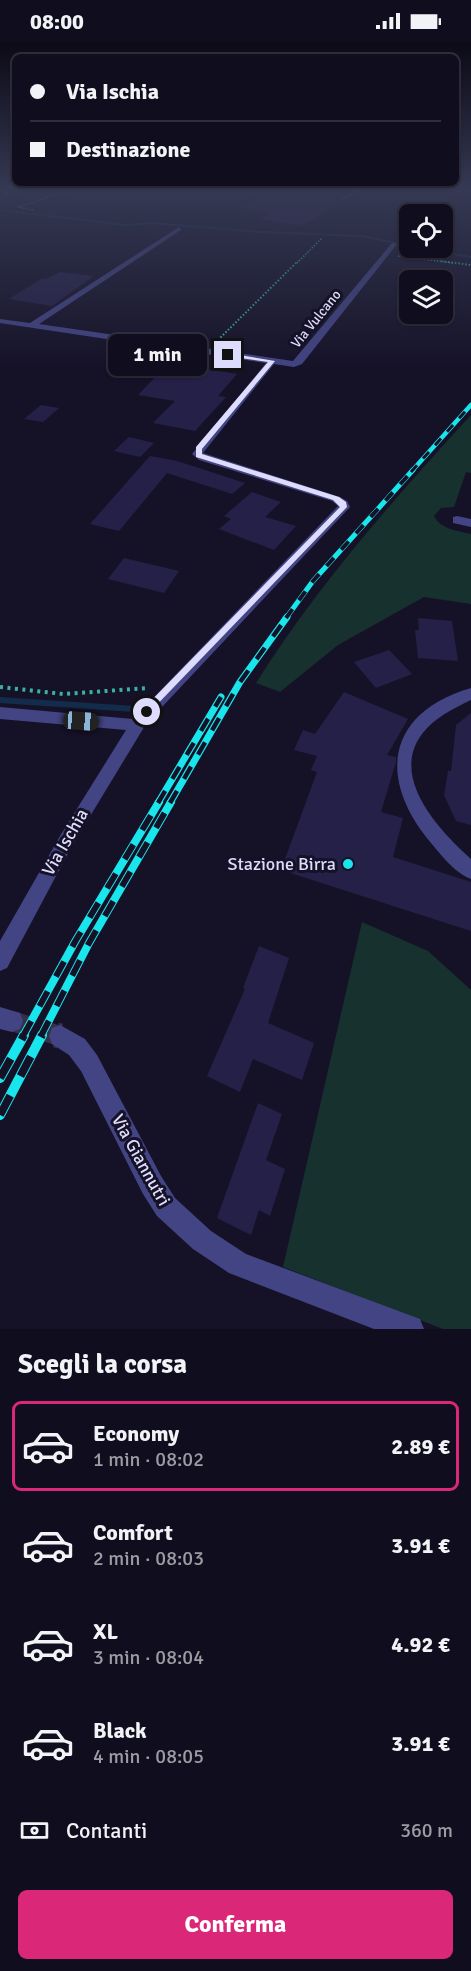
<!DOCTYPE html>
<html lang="it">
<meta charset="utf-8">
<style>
body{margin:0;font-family:Signika,sans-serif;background:#1e1c2b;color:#f1f3f6;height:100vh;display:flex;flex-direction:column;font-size:22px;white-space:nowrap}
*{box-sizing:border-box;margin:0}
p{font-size:20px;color:#9c9ca4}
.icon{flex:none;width:33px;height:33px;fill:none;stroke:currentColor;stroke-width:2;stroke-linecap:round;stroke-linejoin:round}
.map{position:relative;height:1287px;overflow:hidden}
.panel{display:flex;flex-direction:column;background:#100e1e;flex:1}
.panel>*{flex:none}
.top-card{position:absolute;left:12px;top:12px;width:447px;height:132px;border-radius:9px;box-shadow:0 2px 4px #0004,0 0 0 2px #302e3c;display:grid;align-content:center;height:132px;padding:0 18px;background:#100e1e}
.buttons{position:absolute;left:399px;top:162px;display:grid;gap:12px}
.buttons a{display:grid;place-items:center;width:54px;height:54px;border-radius:9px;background:#100e1e;box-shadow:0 2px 4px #0004,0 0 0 2px #302e3c;font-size:30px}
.end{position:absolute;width:27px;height:27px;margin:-14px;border:8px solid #dedcfc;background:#111;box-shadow:0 0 0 3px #111}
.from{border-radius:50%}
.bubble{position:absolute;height:42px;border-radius:9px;background:#100e1e;box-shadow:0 2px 4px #0004,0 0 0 2px #302e3c;font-size:20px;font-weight:700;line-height:42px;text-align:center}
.car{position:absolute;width:18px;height:36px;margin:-18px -9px;border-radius:8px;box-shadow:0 0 4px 2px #0007;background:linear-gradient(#222 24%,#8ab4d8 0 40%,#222 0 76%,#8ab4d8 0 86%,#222 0)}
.top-card b{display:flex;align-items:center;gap:21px;height:57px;font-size:22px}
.top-card b+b{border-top:2px solid #302e3c}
.top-card i{width:15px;height:15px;background:#f1f3f6}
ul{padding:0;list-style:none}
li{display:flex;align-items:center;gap:18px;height:90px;margin:0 12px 9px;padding:0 6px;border:3px solid transparent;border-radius:9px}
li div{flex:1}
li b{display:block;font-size:22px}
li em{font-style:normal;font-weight:700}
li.active{border-color:#db2777}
li>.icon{width:54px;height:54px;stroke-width:1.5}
h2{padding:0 18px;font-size:27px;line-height:72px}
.pay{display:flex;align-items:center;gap:15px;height:66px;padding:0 18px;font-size:22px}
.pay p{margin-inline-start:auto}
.primary-button{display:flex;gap:12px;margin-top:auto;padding:12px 18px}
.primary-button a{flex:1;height:69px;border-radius:9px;background:#db2777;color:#fff;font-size:24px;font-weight:700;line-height:69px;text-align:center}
.status{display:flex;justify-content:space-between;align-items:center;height:42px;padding:0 30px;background:#100e1e;direction:ltr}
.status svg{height:16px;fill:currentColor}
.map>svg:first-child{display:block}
</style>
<div class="status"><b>08:00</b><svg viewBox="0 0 49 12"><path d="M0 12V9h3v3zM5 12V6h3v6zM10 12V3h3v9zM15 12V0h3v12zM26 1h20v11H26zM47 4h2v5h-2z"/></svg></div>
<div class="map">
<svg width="471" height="1287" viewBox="0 0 471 1287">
<rect width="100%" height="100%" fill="#151228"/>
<g fill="#16312e">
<path d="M471 373V431L466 430 454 465 441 466 434 474C440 487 458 489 471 492V562L424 555 338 603 280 650 256 641C317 544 393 458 471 373Z"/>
<path d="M362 880 428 909 471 948V1287H443L283 1225Z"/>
</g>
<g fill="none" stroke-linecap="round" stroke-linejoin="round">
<g stroke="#142c4b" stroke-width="2">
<path d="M0 168 125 183 153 181 260 190 363 194 410 204"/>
<path d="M417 206 471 215"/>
</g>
<path stroke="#142c4b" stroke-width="6" d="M0 658 149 668"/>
</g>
<g fill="#252047">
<path d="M275 149 343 160 346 159 300 184 260 177 270 172 236 166Z"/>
<path d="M60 230 94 234 52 264 9 257 41 237H46Z"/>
<path d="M169 321 237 332 218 354 226 355 195 389 153 381 175 359 138 353Z"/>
<path d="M41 363 59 366 43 380 24 377Z"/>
<path d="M129 395 154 401 140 415 114 409Z"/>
<path d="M150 414 177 419 245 441 232 452 167 431 119 489 90 482Z"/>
<path d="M252 450 281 460 265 475 296 484 274 508 219 487 231 477 224 474Z"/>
<path d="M124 516 179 529 164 551 108 537Z"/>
<path d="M418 576 452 579 458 619 418 616 415 588H419Z"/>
<path d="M389 608 412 632 376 646 354 620Z"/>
<path d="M344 650 408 677 387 713 396 715V720L381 770 403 776 393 815 471 840V889L281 828 317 730 311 728 317 714 294 708 303 688 315 692Z"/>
<path d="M471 671V783L456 779 444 753 448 729H451L456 683Z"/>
<path d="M259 904 289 916 268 981 314 1001 302 1038 253 1017 240 1050 207 1034 245 947 243 946Z"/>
<path d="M258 1061 282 1072 266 1118 285 1127 270 1174 259 1168 251 1193 217 1176Z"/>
</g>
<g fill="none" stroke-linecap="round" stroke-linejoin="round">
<path stroke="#333048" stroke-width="20" stroke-dasharray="20 10" stroke-linecap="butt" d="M12 979 60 994"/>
<path stroke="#333048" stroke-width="25" stroke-dasharray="25 12" stroke-linecap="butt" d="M56 993 60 994"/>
<g stroke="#3bb1a2" stroke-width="1.5" stroke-dasharray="1.5 1.5" stroke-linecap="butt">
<path d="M33 168 18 165 73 147"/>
<path d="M398 214 453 221"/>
<path d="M297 221 322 196"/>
</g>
<g stroke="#3bb1a2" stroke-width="2" stroke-dasharray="1.5 2" stroke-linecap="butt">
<path d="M441 219 471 223"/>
<path d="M218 298 298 219"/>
</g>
<path stroke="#3bb1a2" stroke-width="4" stroke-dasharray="3 4.5" stroke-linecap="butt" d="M0 645 63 652 149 646"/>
<g fill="#424483" fill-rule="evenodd">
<path d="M358 147H365L343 158 338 157Z"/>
<path d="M179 185 181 188 39 282 293 319 392 201 397 202 302 322 294 325 274 322 203 411 340 455 347 459 350 465 146 682 72 804 7 926 0 929V899L60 794 126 688 0 677V665L133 677 338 464 332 459 199 418 192 412 266 321 0 281V277L30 281Z"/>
<path d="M457 474 471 477V485L453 481V475Z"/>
<path d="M471 646V658C453 667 435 675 422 692 389 736 440 789 471 817V837C455 831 441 813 431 801 377 737 386 671 471 646Z"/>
<path d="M0 965 20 971 23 979 20 987 12 990 0 987Z"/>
<path d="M60 983 85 997 97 1013 161 1134 175 1156 211 1189 246 1212 420 1277 424 1287H374L229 1231 193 1207 157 1174 143 1152 81 1029 69 1013 52 1002 49 994 52 986Z"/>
</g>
<g stroke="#19e5ec" stroke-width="2">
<path id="rail-far5" d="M0 153 24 147"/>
</g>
<g stroke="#19e5ec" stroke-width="4.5">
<path id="rail-far4" d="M411 430 471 363"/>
</g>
<g stroke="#19e5ec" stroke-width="5">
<path id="rail-far3" d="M286 576 313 539 413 428"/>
</g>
<g stroke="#19e5ec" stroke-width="7">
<g id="rail-far2">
<path d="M158 761 221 655"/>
<path d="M170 761 240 640 287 575"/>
</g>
</g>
<g stroke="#19e5ec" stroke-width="8">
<g id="rail-far1">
<path d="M23 994 76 898 159 760"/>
<path d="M41 994 89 901 171 760"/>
</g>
</g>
<g stroke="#19e5ec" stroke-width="10">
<g id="rail">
<path d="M0 1036 24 993"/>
<path d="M0 1073 42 993"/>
</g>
</g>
<use href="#rail-far5" stroke="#151228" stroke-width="1.5" stroke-dasharray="5" stroke-linecap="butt"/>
<use href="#rail-far4" stroke="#151228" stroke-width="3" stroke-dasharray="9" stroke-linecap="butt"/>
<use href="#rail-far3" stroke="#151228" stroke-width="4" stroke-dasharray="11" stroke-linecap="butt"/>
<use href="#rail-far2" stroke="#151228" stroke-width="4.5" stroke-dasharray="14" stroke-linecap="butt"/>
<use href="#rail-far1" stroke="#151228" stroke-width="6" stroke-dasharray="17" stroke-linecap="butt"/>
<use href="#rail" stroke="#151228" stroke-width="8" stroke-dasharray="22" stroke-linecap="butt"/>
</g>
<linearGradient id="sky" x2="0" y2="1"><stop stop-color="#0c0a16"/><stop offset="0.45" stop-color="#353953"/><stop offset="1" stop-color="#353953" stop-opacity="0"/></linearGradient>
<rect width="471" height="327" fill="url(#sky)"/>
<path fill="#dedcfc" d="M228 311 275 319 202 407V412L339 455 346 460 347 465 147 673 142 670 143 667 340 465 333 458 196 415V405L268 320 226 314Z"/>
<circle fill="#19e5ec" stroke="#151228" stroke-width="2" cx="348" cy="822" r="6"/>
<g text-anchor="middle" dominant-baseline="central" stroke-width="6" stroke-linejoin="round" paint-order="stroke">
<g font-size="14" fill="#dedcfc" stroke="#151228">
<text transform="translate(316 277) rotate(-51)">Via Vulcano</text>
</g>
<g font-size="18" fill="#dedcfc" stroke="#151228">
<text transform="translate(65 800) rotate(-60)">Via Ischia</text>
<text transform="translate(141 1118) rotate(61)">Via Giannutri</text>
</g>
<g font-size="18" fill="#dedcfc" stroke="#151228" text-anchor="end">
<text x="336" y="822">Stazione Birra</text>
</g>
</g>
</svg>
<div class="buttons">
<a><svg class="icon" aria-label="locate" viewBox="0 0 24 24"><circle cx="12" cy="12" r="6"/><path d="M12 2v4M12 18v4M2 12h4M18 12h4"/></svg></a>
<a><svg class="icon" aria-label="layers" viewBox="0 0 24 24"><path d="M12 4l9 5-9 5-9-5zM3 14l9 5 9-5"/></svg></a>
</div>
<i class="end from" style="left:147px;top:670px"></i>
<i class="end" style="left:228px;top:313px"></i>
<div class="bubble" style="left:108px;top:292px;width:99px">1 min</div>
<i class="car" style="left:81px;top:679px;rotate:94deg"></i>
<div class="top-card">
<b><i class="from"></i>Via Ischia</b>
<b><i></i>Destinazione</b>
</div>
</div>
<section class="panel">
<h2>Scegli la corsa</h2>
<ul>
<li class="active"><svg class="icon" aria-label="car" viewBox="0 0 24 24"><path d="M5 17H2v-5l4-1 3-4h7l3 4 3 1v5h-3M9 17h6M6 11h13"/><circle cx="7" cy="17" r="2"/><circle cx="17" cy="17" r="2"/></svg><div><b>Economy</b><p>1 min · 08:02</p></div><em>2.89 €</em></li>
<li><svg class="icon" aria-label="car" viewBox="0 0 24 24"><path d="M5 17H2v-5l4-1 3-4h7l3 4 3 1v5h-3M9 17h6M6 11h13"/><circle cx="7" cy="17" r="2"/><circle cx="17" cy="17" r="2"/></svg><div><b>Comfort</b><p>2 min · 08:03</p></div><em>3.91 €</em></li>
<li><svg class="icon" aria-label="car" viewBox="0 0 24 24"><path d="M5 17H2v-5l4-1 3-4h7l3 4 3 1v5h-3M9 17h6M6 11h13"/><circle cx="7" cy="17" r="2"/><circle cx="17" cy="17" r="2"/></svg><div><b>XL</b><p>3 min · 08:04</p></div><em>4.92 €</em></li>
<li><svg class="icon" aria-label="car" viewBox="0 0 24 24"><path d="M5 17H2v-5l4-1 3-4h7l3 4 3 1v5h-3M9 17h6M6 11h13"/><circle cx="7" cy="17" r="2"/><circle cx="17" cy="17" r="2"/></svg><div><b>Black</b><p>4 min · 08:05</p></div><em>3.91 €</em></li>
</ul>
<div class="pay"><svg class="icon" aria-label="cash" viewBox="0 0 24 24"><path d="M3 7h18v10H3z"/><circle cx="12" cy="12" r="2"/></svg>Contanti<p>360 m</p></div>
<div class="primary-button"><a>Conferma</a></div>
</section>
